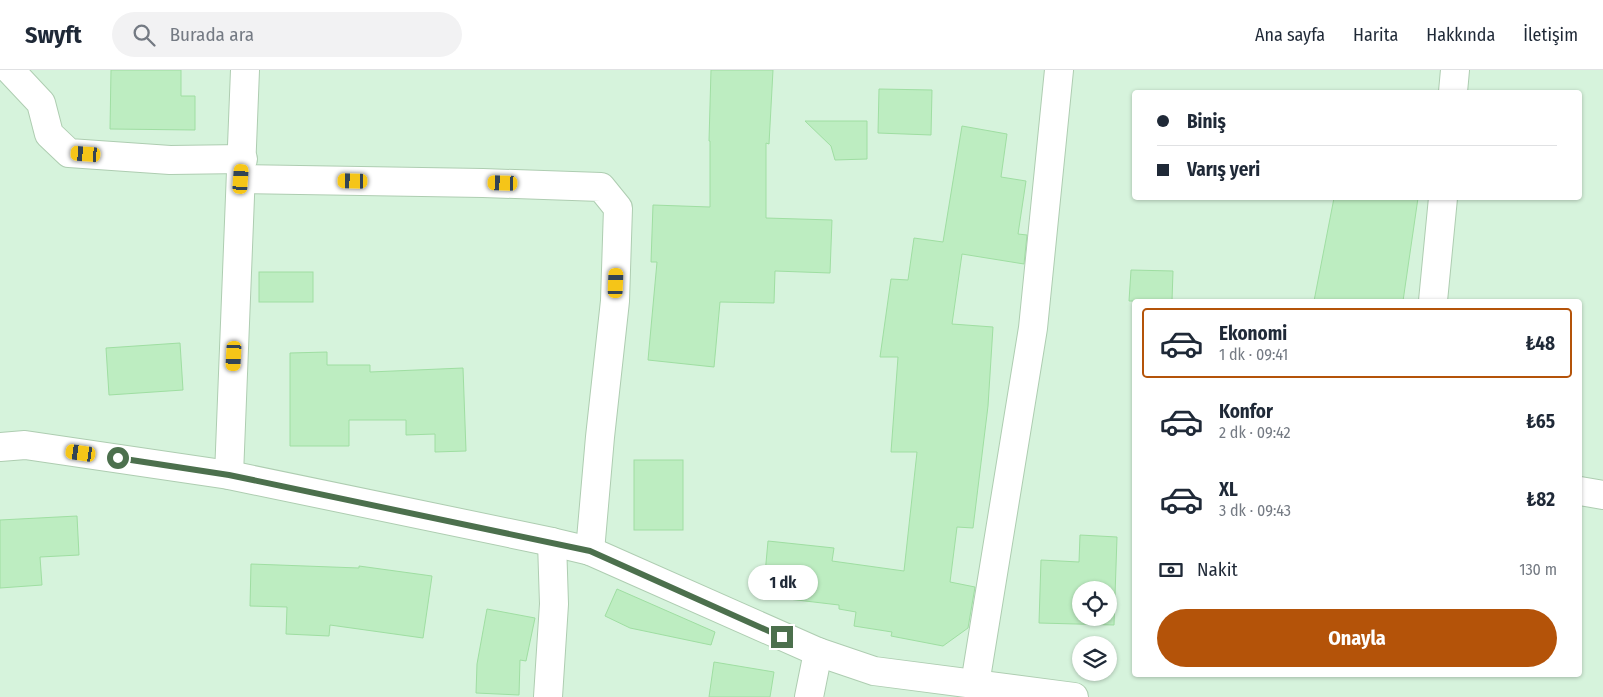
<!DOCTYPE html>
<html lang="tr">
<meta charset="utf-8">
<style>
body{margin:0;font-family:"Fira Sans Condensed",sans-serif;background:#f2f2f3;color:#1f2937;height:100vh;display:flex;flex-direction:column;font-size:19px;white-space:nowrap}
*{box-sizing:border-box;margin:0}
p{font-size:16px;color:#747a83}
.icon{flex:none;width:28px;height:28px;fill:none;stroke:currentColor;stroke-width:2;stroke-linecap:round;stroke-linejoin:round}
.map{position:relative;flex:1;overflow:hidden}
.drawer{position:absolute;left:1132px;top:229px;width:450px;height:378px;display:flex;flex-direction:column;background:#fff;border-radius:5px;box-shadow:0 1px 4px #0004}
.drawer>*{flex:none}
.top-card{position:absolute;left:1132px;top:20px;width:450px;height:110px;border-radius:5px;box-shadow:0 1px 4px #0004;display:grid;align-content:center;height:110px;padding:0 25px;background:#fff}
.buttons{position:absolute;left:1072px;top:511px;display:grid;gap:10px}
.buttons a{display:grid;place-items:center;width:45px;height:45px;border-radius:50%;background:#fff;box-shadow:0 1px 4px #0004;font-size:25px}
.end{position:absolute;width:22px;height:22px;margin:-11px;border:6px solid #4c704d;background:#fff;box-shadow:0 0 0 2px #fff}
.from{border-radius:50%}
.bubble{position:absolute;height:35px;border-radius:18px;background:#fff;box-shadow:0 1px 4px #0004;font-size:16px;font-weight:700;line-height:35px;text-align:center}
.car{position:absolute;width:15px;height:30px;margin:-15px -8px;border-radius:6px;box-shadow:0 0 4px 1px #0007;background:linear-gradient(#f5c518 24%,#345 0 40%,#f5c518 0 76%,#345 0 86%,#f5c518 0)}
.top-card b{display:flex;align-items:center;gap:18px;height:48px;font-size:19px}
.top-card b+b{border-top:1px solid #e0e1e3}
.top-card i{width:12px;height:12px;background:#1f2937}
ul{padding:9px 0 0;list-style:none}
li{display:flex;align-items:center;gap:15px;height:70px;margin:0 10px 8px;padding:0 15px;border:2px solid transparent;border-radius:5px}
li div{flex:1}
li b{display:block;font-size:19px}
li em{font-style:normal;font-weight:700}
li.active{border-color:#b45309}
li>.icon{width:45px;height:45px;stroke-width:1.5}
.pay{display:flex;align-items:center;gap:12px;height:55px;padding:0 25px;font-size:19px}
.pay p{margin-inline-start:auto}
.button{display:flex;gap:10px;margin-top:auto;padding:10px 25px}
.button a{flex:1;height:58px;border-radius:30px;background:#b45309;color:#fff;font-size:20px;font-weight:700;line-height:58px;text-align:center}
header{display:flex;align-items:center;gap:30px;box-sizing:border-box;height:70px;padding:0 25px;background:#fff;border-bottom:1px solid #e0e1e3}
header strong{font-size:24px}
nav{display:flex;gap:28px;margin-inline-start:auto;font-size:18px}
.search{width:350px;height:45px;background:#f2f2f3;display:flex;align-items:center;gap:12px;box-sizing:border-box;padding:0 18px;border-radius:28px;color:#747a83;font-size:19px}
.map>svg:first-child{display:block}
</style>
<header>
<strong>Swyft</strong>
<div class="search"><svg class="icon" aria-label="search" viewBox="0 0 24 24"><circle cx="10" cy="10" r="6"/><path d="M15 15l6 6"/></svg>Burada ara</div>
<nav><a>Ana sayfa</a><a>Harita</a><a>Hakkında</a><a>İletişim</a></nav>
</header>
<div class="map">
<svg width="1603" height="627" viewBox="0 0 1603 627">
<rect width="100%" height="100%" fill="#e4faea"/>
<path fill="#d6f3dc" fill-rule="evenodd" d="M0 0H1603V627H0ZM1135 22H1580V128H1135ZM1135 231H1580V604H1135ZM1081 520H1109V548H1081ZM1081 575H1109V602H1081Z"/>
<g fill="#bdedc1" stroke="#9fdea2" fill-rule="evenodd">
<path d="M111 0H181V26H195V60L110 59Z"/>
<path d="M711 0H773L769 74 766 73V148L832 150 830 203 775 201 774 233 720 232 714 297 648 290 657 192H651L653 135 710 137V71H709Z"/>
<path d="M879 19 932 20 931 65 878 63Z"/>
<path d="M805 51H867V89L835 90 831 76Z"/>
<path d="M962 56 1007 64 1001 107 1026 111 1018 164 1027 165 1024 194 962 184 952 254 993 257 988 336 973 458 957 457 950 512 975 517 968 558 943 576 891 566 892 562 854 556 856 542 839 539V535L763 526 768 471 834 478 832 491 904 501 917 382H891L898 287H880L891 209 908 210 914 168 943 172Z"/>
<path d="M1334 128H1418L1403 231H1314Z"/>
<path d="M1131 200 1173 201 1172 231H1129Z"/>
<rect x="259" y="202" width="54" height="30"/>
<path d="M180 273 183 320 109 325 106 278Z"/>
<path d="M327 282V295H370V302L463 298 466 381 435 382V364L406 365V350H349V376H290V283Z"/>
<rect x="634" y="390" width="49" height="70"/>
<path d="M77 446 79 485 40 487 42 515 0 518V450Z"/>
<path d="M1080 465 1117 467 1114 555 1039 553 1041 490 1079 492ZM1081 520H1109V548H1081Z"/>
<path d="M251 494 359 498V496L432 506 423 568 330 555 329 566 286 564 287 537 250 536Z"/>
<path d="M617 519 715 562 711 575 630 558 605 546Z"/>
<path d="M487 539 535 548 526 591 520 590 519 625 476 623 477 594Z"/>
<path d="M714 592 774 602 770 627H709Z"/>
</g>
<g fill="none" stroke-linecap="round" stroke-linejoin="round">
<g stroke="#aecdb1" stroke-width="30">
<g id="street">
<path d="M10 0 41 33 49 64 69 83 170 90 243 89"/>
<path d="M1453 22 1455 0"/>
<path d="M241 109 483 113 601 117 618 138 615 231 600 367 590 481"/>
<path d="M1433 231 1443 128"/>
<path d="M0 377 25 375 229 405 552 472 590 481 818 582 874 601 1074 627"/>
<path d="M229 405 245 0"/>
<path d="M1580 421 1603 425"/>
<path d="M975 614 1033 258 1059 0"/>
<path d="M548 627 554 534 552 472"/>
<path d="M809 627 818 582"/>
</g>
</g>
<use href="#street" stroke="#fff" stroke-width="28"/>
</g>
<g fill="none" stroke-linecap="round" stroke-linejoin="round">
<path stroke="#4c704d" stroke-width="6" d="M118 388 229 405 590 481 782 567"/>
</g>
</svg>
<div class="buttons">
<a><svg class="icon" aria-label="locate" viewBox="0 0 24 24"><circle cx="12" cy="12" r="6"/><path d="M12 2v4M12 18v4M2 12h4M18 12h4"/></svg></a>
<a><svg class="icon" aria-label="layers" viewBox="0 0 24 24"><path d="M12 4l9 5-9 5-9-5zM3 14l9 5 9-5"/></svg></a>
</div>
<i class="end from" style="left:118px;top:388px"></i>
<i class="end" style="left:782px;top:567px"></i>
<div class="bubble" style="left:748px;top:495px;width:70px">1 dk</div>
<i class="car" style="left:86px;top:84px;rotate:274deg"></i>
<i class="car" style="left:241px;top:109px;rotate:4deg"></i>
<i class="car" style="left:353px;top:111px;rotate:271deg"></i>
<i class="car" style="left:503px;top:113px;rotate:272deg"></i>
<i class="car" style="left:616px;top:213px;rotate:2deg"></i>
<i class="car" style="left:234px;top:286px;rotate:183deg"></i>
<i class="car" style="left:81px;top:383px;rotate:278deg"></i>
<div class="top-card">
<b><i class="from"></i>Biniş</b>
<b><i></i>Varış yeri</b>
</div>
<section class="drawer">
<ul>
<li class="active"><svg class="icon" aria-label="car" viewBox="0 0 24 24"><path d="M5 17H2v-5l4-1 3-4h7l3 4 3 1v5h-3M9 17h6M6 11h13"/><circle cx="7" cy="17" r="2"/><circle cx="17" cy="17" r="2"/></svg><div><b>Ekonomi</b><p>1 dk · 09:41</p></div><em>₺48</em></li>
<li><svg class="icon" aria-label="car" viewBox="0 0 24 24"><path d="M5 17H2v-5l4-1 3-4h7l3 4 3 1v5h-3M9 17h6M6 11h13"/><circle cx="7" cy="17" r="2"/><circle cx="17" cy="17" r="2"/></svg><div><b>Konfor</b><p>2 dk · 09:42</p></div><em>₺65</em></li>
<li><svg class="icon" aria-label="car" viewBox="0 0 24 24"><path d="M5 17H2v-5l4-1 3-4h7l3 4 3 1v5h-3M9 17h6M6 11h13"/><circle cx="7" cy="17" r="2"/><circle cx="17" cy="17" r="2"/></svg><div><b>XL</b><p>3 dk · 09:43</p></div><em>₺82</em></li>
</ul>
<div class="pay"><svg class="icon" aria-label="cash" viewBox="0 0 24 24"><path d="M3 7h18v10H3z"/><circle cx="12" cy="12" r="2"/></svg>Nakit<p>130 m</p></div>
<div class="button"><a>Onayla</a></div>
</section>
</div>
